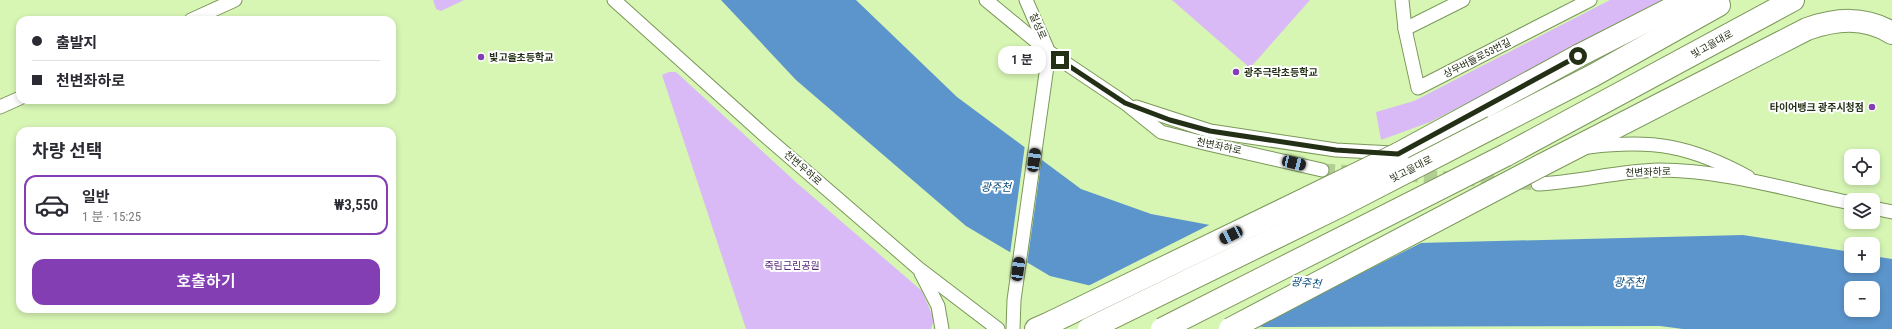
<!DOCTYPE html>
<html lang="ko">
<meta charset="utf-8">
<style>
body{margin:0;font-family:"Roboto Condensed","Noto Sans KR",sans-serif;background:#f2f2f3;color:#2b2b33;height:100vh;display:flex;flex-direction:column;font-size:15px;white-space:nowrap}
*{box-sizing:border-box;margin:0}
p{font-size:13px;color:#7c7c81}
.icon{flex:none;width:22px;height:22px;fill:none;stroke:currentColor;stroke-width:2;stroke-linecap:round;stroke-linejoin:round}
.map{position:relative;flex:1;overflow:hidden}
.panel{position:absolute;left:16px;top:127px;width:380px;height:186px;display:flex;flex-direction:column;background:#fff;border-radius:12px;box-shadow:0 2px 6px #0003}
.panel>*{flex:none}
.banner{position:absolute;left:16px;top:16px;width:380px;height:88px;border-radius:12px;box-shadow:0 2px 6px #0003;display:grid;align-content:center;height:88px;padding:0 16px;background:#fff}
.fabs{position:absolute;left:1844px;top:149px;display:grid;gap:8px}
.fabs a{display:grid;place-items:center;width:36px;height:36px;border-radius:8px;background:#fff;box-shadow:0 2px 6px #0003;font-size:20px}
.end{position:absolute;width:18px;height:18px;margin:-9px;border:5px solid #243016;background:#fff;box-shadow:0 0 0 2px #fff}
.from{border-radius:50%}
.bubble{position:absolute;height:28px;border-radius:12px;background:#fff;box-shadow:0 2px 6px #0003;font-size:13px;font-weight:600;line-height:28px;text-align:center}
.car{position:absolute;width:12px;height:24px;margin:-12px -6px;border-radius:5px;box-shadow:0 0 3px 1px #0007;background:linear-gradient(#222 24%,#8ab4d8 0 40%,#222 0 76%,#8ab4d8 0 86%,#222 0)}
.banner b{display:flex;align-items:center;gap:14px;height:38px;font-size:15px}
.banner b+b{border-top:1px solid #e1e1e2}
.banner i{width:10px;height:10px;background:#2b2b33}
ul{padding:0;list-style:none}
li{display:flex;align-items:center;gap:12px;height:60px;margin:0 8px 6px;padding:0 8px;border:2px solid transparent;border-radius:12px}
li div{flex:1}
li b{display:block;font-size:15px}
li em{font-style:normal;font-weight:600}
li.on{border-color:#823eb2}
li>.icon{width:36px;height:36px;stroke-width:1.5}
h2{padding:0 16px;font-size:18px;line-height:48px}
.button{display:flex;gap:8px;margin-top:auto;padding:8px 16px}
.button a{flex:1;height:46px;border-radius:12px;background:#823eb2;color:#fff;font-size:16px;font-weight:600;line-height:46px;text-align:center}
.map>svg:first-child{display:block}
</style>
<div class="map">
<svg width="1892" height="329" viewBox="0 0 1892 329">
<rect width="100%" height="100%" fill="#d7f6b4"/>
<g fill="#dabaf6">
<path d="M433 0H464L441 11 436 9Z"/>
<path d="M1172 0H1310L1250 68Z"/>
<path d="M1610 0H1671L1430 122 1381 140 1376 112 1414 101Z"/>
<path d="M669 72H676L798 184 922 291 934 319 931 329H746L662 75Z"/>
</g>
<path fill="#5c95cb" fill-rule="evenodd" d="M721 0H856L957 97 1081 189 1151 214 1242 231 1418 243 1743 235 1851 252V266H1873V256L1892 259V329H1683L1660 326 1263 327 1050 276 966 226 796 80ZM1851 288H1873V310H1851Z"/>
<g fill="#d7f6b4">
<path d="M1025 145 1042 157 1027 264 1010 254Z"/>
<path d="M1213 223 1243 229 1425 241 1254 327 1086 287Z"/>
</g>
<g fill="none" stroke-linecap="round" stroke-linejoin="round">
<g stroke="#b3ce94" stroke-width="13" stroke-dasharray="13 6" stroke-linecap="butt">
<path d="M1322 170 1356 172"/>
<path d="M1405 175 1538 184"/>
</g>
<g stroke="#7b9759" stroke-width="15">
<g id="minor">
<path d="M614 0 763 134 918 268 998 329"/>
<path d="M986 0 1049 52 1125 103 1161 132 1208 144 1322 170"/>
<path d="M1026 0 1047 48"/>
<path d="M1402 0 1405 29 1418 88 1590 0"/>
<path d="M191 20 235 0"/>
<path d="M1405 29 1463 0"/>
<path d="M0 107 20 98"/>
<path d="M1136 107 1210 131 1336 150 1393 153"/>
<path d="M1589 147C1654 139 1691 146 1748 177"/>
<path d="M1538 184C1579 182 1618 171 1659 170 1724 170 1788 190 1851 203"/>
<path d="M1873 208 1892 212"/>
<path d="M921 273 938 306 942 329"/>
<path d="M1013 329 1014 300 1049 52"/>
</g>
</g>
<g stroke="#7b9759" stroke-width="24">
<g id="trunk">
<path d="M1493 127 1594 75 1719 5"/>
<path d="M1398 154 1578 56 1674 7 1712 0"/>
<path d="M1506 155 1793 0"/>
<path d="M1540 166 1807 29C1836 19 1864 16 1892 33"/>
<path d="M1036 329 1050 323"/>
</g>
</g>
<use href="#minor" stroke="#fff" stroke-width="13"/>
<use href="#trunk" stroke="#fff" stroke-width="22"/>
<g stroke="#7b9759" stroke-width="24" stroke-linecap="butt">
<g id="trunk-bridge">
<path d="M1050 323 1398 154"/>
<path d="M1089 329 1342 205 1493 127"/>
<path d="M1162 329 1506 155"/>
<path d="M1230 329 1540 166"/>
</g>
</g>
<use href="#trunk-bridge" stroke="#fff" stroke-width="22"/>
</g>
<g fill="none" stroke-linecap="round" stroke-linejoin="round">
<path stroke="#243016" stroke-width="5" d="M1060 60 1125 103 1170 120 1210 131 1336 150 1398 154 1578 56"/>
</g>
<g fill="#823eb2" stroke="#fff" stroke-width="1.5">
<circle cx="481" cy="57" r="4"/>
<circle cx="1236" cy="72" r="4"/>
<circle cx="1872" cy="107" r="4"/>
</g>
<g text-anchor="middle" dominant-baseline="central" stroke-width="4" stroke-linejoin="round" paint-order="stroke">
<g font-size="10" fill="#243016" stroke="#fff">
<text transform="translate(1038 26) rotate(66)">칠성로</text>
<text transform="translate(1712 44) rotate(-29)">빛고을대로</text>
<text transform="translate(1477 58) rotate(-27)">상무버들로53번길</text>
<text transform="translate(1219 146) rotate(12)">천변좌하로</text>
<text transform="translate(803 168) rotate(41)">천변우하로</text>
<text transform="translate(1411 169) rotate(-27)">빛고을대로</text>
<text transform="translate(1648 172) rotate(-2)">천변좌하로</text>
</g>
<g font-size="10" font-weight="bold" fill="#243016" stroke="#fff" text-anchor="start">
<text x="489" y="57">빛고을초등학교</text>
<text x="1244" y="72">광주극락초등학교</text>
<text x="1864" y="107" text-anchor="end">타이어뱅크 광주시청점</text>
</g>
<g font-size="10" fill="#582b79" stroke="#fff">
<text x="792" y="265">죽림근린공원</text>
</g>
<g font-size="11" font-style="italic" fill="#074b7d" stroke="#fff">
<text x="996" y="187">광주천</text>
<text x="1629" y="282">광주천</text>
<text transform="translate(1306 283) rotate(6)">광주천</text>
</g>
</g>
</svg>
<div class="fabs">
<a><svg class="icon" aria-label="locate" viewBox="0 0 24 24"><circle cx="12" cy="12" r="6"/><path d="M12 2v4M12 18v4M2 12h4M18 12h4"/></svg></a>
<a><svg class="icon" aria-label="layers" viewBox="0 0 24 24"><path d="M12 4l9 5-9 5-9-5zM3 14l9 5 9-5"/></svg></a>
<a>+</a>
<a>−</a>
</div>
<i class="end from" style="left:1578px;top:56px"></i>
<i class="end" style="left:1060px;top:60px"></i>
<div class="bubble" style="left:998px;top:46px;width:48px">1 분</div>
<i class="car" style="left:1034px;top:160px;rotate:8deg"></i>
<i class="car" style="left:1294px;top:163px;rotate:103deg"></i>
<i class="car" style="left:1231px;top:235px;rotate:244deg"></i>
<i class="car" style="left:1018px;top:269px;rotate:8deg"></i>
<div class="banner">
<b><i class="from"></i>출발지</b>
<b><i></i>천변좌하로</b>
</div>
<section class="panel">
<h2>차량 선택</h2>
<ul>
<li class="on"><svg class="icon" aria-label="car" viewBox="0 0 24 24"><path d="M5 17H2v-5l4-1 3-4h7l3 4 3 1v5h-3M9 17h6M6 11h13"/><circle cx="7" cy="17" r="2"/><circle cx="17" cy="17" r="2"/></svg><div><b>일반</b><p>1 분 · 15:25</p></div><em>₩3,550</em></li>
</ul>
<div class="button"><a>호출하기</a></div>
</section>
</div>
